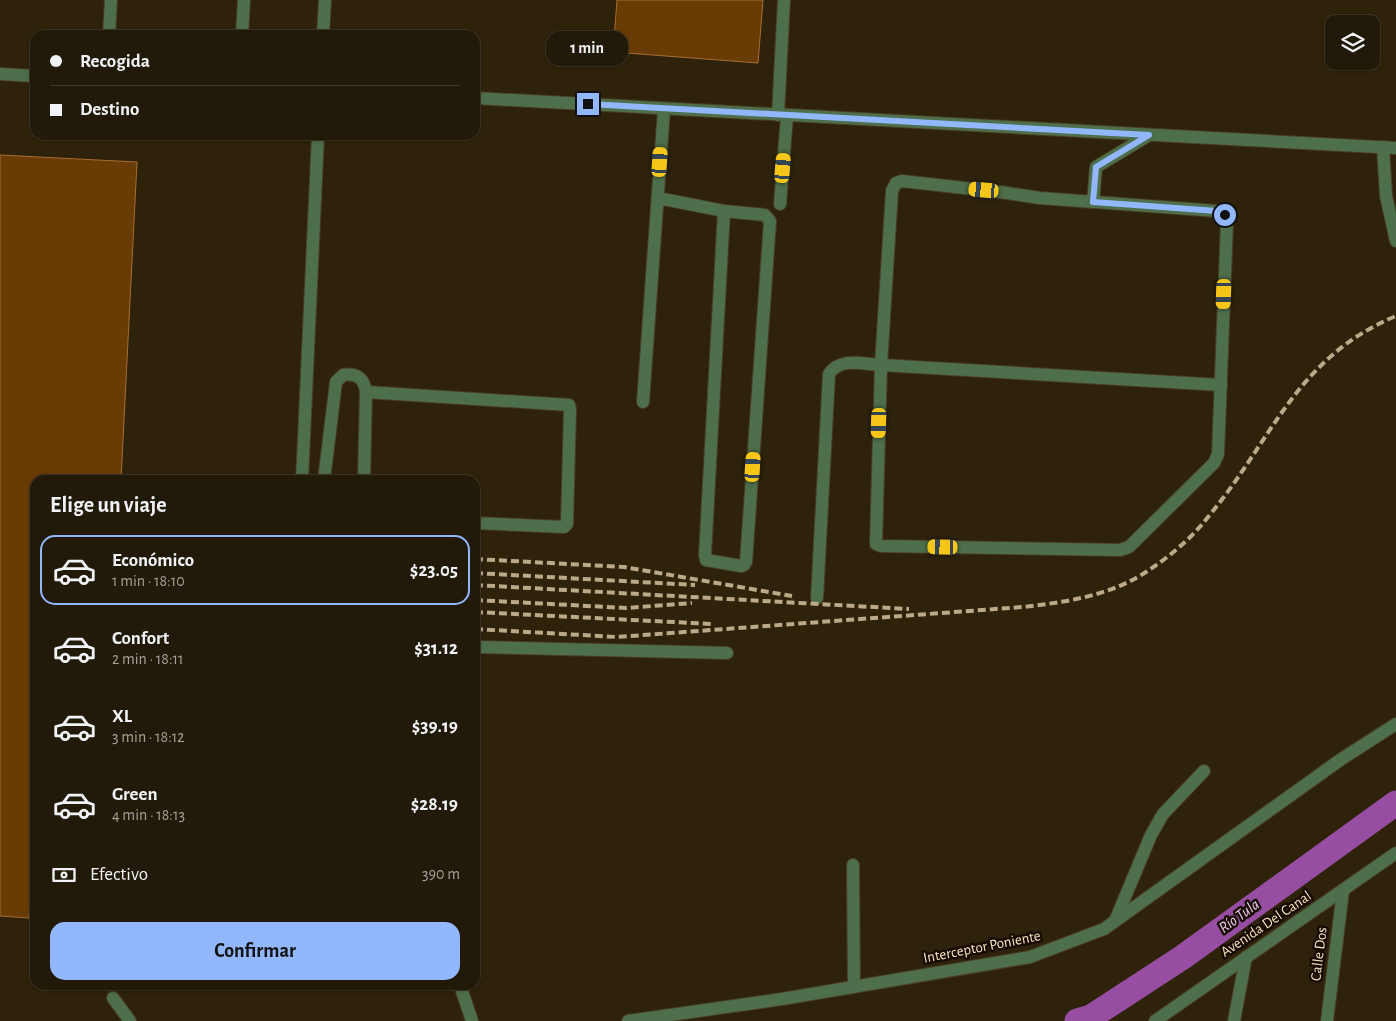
<!DOCTYPE html>
<html lang="es">
<meta charset="utf-8">
<style>
body{margin:0;font-family:"Alegreya Sans",sans-serif;background:#2e2716;color:#f1f3f6;height:100vh;display:flex;flex-direction:column;font-size:19px;white-space:nowrap}
*{box-sizing:border-box;margin:0}
p{font-size:16px;color:#a2a19c}
.icon{flex:none;width:28px;height:28px;fill:none;stroke:currentColor;stroke-width:2;stroke-linecap:round;stroke-linejoin:round}
.map{position:relative;flex:1;overflow:hidden}
.drawer{position:absolute;left:30px;top:475px;width:450px;height:515px;display:flex;flex-direction:column;background:#221a08;border-radius:15px;box-shadow:0 1px 4px #0004,0 0 0 1px #3f3829}
.drawer>*{flex:none}
.guide{position:absolute;left:30px;top:30px;width:450px;height:110px;border-radius:15px;box-shadow:0 1px 4px #0004,0 0 0 1px #3f3829;display:grid;align-content:center;height:110px;padding:0 20px;background:#221a08}
.fabs{position:absolute;left:1325px;top:15px;display:grid;gap:10px}
.fabs a{display:grid;place-items:center;width:55px;height:55px;border-radius:10px;background:#221a08;box-shadow:0 1px 4px #0004,0 0 0 1px #3f3829;font-size:25px}
.end{position:absolute;width:22px;height:22px;margin:-11px;border:6px solid #92b7fd;background:#111;box-shadow:0 0 0 2px #111}
.from{border-radius:50%}
.bubble{position:absolute;height:35px;border-radius:15px;background:#221a08;box-shadow:0 1px 4px #0004,0 0 0 1px #3f3829;font-size:16px;font-weight:700;line-height:35px;text-align:center}
.car{position:absolute;width:15px;height:30px;margin:-15px -8px;border-radius:6px;box-shadow:0 0 4px 1px #0007;background:linear-gradient(#f5c518 24%,#345 0 40%,#f5c518 0 76%,#345 0 86%,#f5c518 0)}
.guide b{display:flex;align-items:center;gap:18px;height:48px;font-size:19px}
.guide b+b{border-top:1px solid #3f3829}
.guide i{width:12px;height:12px;background:#f1f3f6}
ul{padding:0;list-style:none}
li{display:flex;align-items:center;gap:15px;height:70px;margin:0 10px 8px;padding:0 10px;border:2px solid transparent;border-radius:15px}
li div{flex:1}
li b{display:block;font-size:19px}
li em{font-style:normal;font-weight:700}
li.on{border-color:#92b7fd}
li>.icon{width:45px;height:45px;stroke-width:1.5}
h2{padding:0 20px;font-size:22px;line-height:60px}
.pay{display:flex;align-items:center;gap:12px;height:55px;padding:0 20px;font-size:19px}
.pay p{margin-inline-start:auto}
.action{display:flex;gap:10px;margin-top:auto;padding:10px 20px}
.action a{flex:1;height:58px;border-radius:15px;background:#92b7fd;color:#111;font-size:20px;font-weight:700;line-height:58px;text-align:center}
.map>svg:first-child{display:block}
</style>
<div class="map">
<svg width="1396" height="1021" viewBox="0 0 1396 1021">
<rect width="100%" height="100%" fill="#2e220a"/>
<g fill="none" stroke-linecap="round" stroke-linejoin="round">
<path stroke="#974da1" stroke-width="25" d="M1077 1021 1091 1017 1183 957 1396 803"/>
</g>
<g fill="#693b05" stroke="#a96e34">
<path d="M617 0H763L758 63 613 52Z"/>
<path d="M0 155 137 162 121 480H35V802L29 918 0 916Z"/>
</g>
<g fill="none" stroke-linecap="round" stroke-linejoin="round">
<g stroke="#4a3d23" stroke-width="14">
<g id="minor">
<path d="M109 35 111 0"/>
<path d="M242 35 244 0"/>
<path d="M323 35 325 0"/>
<path d="M0 74 35 76"/>
<path d="M475 98 1396 148"/>
<path d="M778 115 784 0"/>
<path d="M1383 147 1386 196 1396 241"/>
<path d="M902 181 1000 192 1040 198 1217 211 1225 215 1227 222 1218 454 1214 463 1129 547 1120 550 881 546 876 544 881 365 892 191 896 183Z"/>
<path d="M658 198 724 211"/>
<path d="M1093 202 1096 167 1149 135"/>
<path d="M780 204 787 116"/>
<path d="M724 211 765 215 770 221 746 562 744 565 741 566 706 560 705 555Z"/>
<path d="M366 392 569 405 570 409 567 524 564 527 475 523"/>
<path d="M643 402 664 109"/>
<path d="M302 480 318 135"/>
<path d="M324 480 336 382 343 375C357 373 364 378 366 392L364 480"/>
<path d="M817 598 829 374C840 357 863 364 881 365L1221 385"/>
<path d="M475 647 727 653"/>
<path d="M853 865 854 987"/>
<path d="M1115 921 1151 835 1163 814 1204 771"/>
<path d="M460 985 472 1021"/>
<path d="M113 998 130 1021"/>
<path d="M628 1021 782 999 1030 957 1104 929 1340 760 1396 724"/>
<path d="M1155 1021 1396 853"/>
<path d="M1234 1021 1246 957"/>
<path d="M1327 1021 1343 891"/>
</g>
</g>
<use href="#minor" stroke="#4e6f4b" stroke-width="12"/>
<g stroke="#bba988" stroke-width="4" stroke-dasharray="8 4" stroke-linecap="butt">
<path d="M475 559 624 567 792 596"/>
<path d="M475 573 695 585"/>
<path d="M475 585 909 609"/>
<path d="M475 600 626 608 692 603"/>
<path d="M475 612 712 624"/>
<path d="M475 629 617 637 1023 607C1066 602 1109 596 1146 572 1169 557 1191 539 1208 517 1272 441 1295 358 1396 316"/>
</g>
</g>
<g fill="none" stroke-linecap="round" stroke-linejoin="round">
<path stroke="#92b7fd" stroke-width="6" d="M588 104 1149 135 1096 167 1093 202 1217 211 1225 215"/>
</g>
<g text-anchor="middle" dominant-baseline="central" stroke-width="5" stroke-linejoin="round" paint-order="stroke">
<g font-size="15" fill="#f7e3be" stroke="#160b00">
<text transform="translate(1266 924) rotate(-34)">Avenida Del Canal</text>
<text transform="translate(982 947) rotate(-11)">Interceptor Poniente</text>
<text transform="translate(1319 954) rotate(-83)">Calle Dos</text>
</g>
<g font-size="16" font-style="italic" fill="#f3ccf8" stroke="#160b00">
<text transform="translate(1239 916) rotate(-36)">Río Tula</text>
</g>
</g>
</svg>
<div class="fabs">
<a><svg class="icon" aria-label="layers" viewBox="0 0 24 24"><path d="M12 4l9 5-9 5-9-5zM3 14l9 5 9-5"/></svg></a>
</div>
<i class="end from" style="left:1225px;top:215px"></i>
<i class="end" style="left:588px;top:104px"></i>
<div class="bubble" style="left:546px;top:31px;width:82px">1 min</div>
<i class="car" style="left:660px;top:162px;rotate:4deg"></i>
<i class="car" style="left:783px;top:168px;rotate:5deg"></i>
<i class="car" style="left:984px;top:190px;rotate:275deg"></i>
<i class="car" style="left:1224px;top:294px;rotate:182deg"></i>
<i class="car" style="left:879px;top:423px;rotate:182deg"></i>
<i class="car" style="left:753px;top:467px;rotate:4deg"></i>
<i class="car" style="left:943px;top:547px;rotate:271deg"></i>
<div class="guide">
<b><i class="from"></i>Recogida</b>
<b><i></i>Destino</b>
</div>
<section class="drawer">
<h2>Elige un viaje</h2>
<ul>
<li class="on"><svg class="icon" aria-label="car" viewBox="0 0 24 24"><path d="M5 17H2v-5l4-1 3-4h7l3 4 3 1v5h-3M9 17h6M6 11h13"/><circle cx="7" cy="17" r="2"/><circle cx="17" cy="17" r="2"/></svg><div><b>Económico</b><p>1 min · 18:10</p></div><em>$23.05</em></li>
<li><svg class="icon" aria-label="car" viewBox="0 0 24 24"><path d="M5 17H2v-5l4-1 3-4h7l3 4 3 1v5h-3M9 17h6M6 11h13"/><circle cx="7" cy="17" r="2"/><circle cx="17" cy="17" r="2"/></svg><div><b>Confort</b><p>2 min · 18:11</p></div><em>$31.12</em></li>
<li><svg class="icon" aria-label="car" viewBox="0 0 24 24"><path d="M5 17H2v-5l4-1 3-4h7l3 4 3 1v5h-3M9 17h6M6 11h13"/><circle cx="7" cy="17" r="2"/><circle cx="17" cy="17" r="2"/></svg><div><b>XL</b><p>3 min · 18:12</p></div><em>$39.19</em></li>
<li><svg class="icon" aria-label="car" viewBox="0 0 24 24"><path d="M5 17H2v-5l4-1 3-4h7l3 4 3 1v5h-3M9 17h6M6 11h13"/><circle cx="7" cy="17" r="2"/><circle cx="17" cy="17" r="2"/></svg><div><b>Green</b><p>4 min · 18:13</p></div><em>$28.19</em></li>
</ul>
<div class="pay"><svg class="icon" aria-label="cash" viewBox="0 0 24 24"><path d="M3 7h18v10H3z"/><circle cx="12" cy="12" r="2"/></svg>Efectivo<p>390 m</p></div>
<div class="action"><a>Confirmar</a></div>
</section>
</div>
